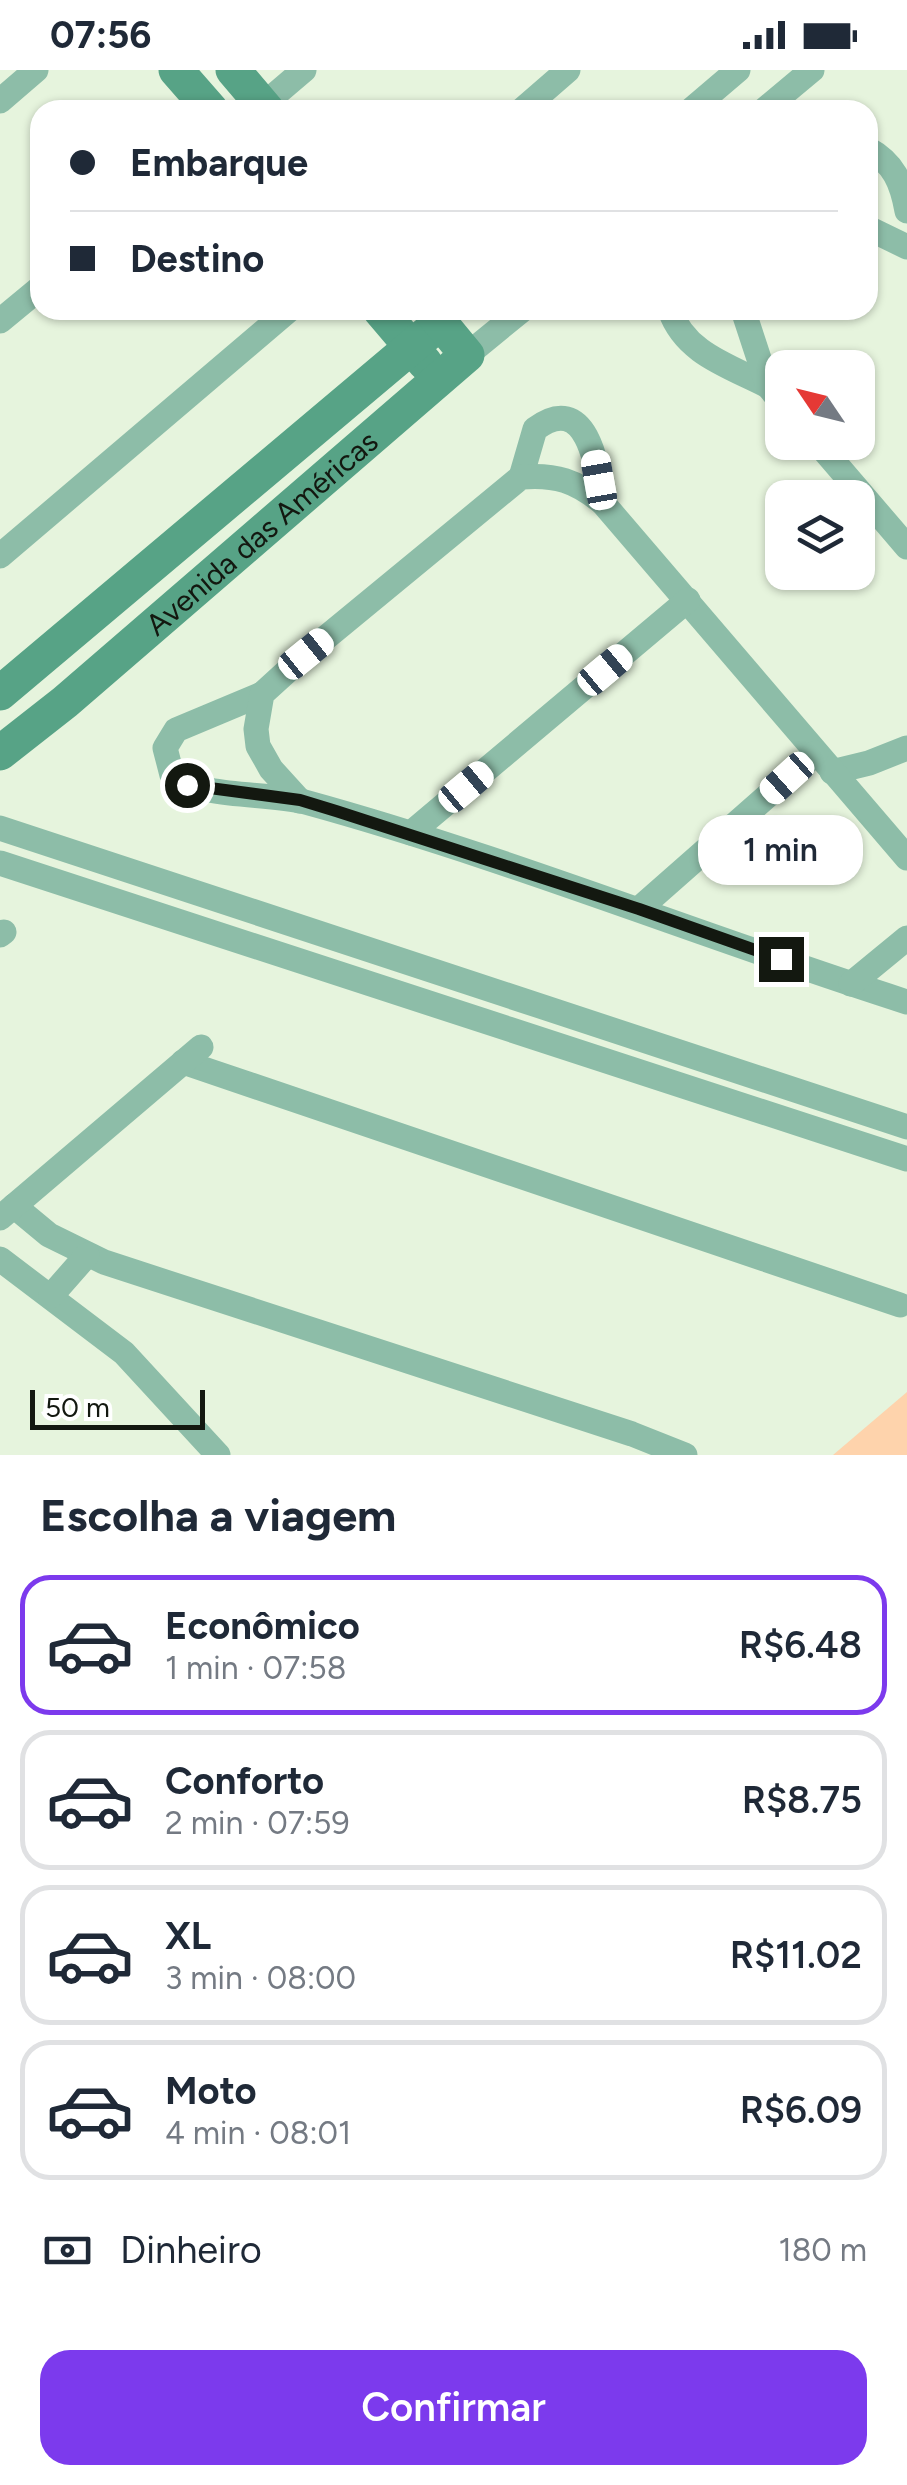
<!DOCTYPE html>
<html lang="pt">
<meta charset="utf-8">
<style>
body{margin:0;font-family:Figtree,sans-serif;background:#f2f2f3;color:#1f2937;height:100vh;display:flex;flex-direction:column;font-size:38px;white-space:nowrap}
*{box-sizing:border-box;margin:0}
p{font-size:32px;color:#747a83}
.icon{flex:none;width:55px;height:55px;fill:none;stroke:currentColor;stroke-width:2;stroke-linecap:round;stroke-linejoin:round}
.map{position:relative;height:1385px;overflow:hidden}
.drawer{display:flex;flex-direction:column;background:#fff;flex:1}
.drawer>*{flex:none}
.hud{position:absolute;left:30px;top:30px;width:848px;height:220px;border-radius:30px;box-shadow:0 2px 8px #0004;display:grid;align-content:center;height:220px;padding:0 40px;background:#fff}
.needle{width:65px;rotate:305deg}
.fabs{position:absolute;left:765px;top:280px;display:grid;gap:20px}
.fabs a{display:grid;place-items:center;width:110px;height:110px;border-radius:20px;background:#fff;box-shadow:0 2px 8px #0004;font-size:50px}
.scale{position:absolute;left:30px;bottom:25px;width:175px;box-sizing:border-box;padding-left:10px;border:5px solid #131810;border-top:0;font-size:28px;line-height:35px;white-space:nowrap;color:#131810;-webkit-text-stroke:8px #fff;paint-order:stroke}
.end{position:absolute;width:45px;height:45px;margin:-22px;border:12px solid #131810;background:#fff;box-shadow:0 0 0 5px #fff}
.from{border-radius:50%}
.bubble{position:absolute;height:70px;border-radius:30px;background:#fff;box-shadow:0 2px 8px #0004;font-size:32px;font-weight:600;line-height:70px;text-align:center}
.car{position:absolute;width:30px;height:60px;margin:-30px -15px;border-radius:12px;box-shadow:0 0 8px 2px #0007;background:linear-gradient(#fff 24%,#345 0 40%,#fff 0 76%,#345 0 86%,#fff 0)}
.hud b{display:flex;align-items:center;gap:35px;height:95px;font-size:38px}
.hud b+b{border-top:2px solid #e0e1e3}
.hud i{width:25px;height:25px;background:#1f2937}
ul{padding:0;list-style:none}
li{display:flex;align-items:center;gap:30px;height:140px;margin:0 20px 15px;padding:0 20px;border:5px solid #e0e1e3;border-radius:30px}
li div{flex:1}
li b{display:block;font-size:38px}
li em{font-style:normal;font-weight:600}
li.on{border-color:#7c3aed}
li>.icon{width:90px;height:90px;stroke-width:1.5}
h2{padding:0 40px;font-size:45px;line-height:120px}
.pay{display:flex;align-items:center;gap:25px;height:110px;padding:0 40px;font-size:38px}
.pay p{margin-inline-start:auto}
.cta{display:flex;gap:20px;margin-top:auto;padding:20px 40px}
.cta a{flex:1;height:115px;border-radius:30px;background:#7c3aed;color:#fff;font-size:40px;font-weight:600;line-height:115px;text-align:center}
.status{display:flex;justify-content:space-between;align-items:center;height:70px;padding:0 50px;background:#fff;direction:ltr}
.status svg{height:28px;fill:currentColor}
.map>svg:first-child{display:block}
</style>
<div class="status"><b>07:56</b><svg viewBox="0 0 49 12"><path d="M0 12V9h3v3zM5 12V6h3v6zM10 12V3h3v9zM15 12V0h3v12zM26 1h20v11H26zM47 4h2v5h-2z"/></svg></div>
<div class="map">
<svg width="907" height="1385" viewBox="0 0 907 1385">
<rect width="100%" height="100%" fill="#e6f4dd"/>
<path fill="#fed3ac" d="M907 1322V1385H833Z"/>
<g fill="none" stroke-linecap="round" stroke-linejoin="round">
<g stroke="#8dbda8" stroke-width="25">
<path d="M0 31 36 0"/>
<path d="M257 40 304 0"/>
<path d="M522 40 568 0"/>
<path d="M691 40 738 0"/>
<path d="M764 40 812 0"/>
<path d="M868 79C894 93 902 113 907 141"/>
<path d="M868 158 907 177"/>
<path d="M670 240C685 284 730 296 768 316"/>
<path d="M743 240 768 316 782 333"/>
<path d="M0 251 40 218"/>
<path d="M467 285 522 240"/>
<path d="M817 372 907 477"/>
<path d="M521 407 535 359C588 319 598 400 603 433"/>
<path d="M0 486 289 240"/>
<path d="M262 624 176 660 165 678 172 705C202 729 266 722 305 732 509 788 706 868 907 932"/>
<path d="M832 702 869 693 907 678"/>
<path d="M300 731 271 699 258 676 256 659 262 624 306 584 521 407C556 404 576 411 603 433L907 788"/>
<path d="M0 758 907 1057"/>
<path d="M411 763 688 530"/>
<path d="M0 793 907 1089"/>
<path d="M639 839 816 683"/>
<path d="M0 865 4 862"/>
<path d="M851 914 907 868"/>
<path d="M183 992 900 1235"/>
<path d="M14 1136 49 1165 104 1192 632 1364 685 1385"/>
<path d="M0 1148 201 977"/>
<path d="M0 1189 124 1283 218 1385"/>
<path d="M51 1226 87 1185"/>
</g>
<g stroke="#57a386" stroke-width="35">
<path d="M176 0 211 40"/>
<path d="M233 0 267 40"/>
<path d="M380 240 425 293"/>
<path d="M0 623 441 252"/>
<path id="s1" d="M0 683 65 632 467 285 430 240"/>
</g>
</g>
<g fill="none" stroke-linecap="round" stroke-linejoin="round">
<path stroke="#131810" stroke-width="12" d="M187 715 300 730 336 741 639 839 781 889"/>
</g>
<g text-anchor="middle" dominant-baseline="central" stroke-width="10" stroke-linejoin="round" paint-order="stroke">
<g font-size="30" fill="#131810" stroke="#fff">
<text stroke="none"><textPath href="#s1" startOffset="342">Avenida das Américas</textPath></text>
</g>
</g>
</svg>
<div class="fabs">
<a><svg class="needle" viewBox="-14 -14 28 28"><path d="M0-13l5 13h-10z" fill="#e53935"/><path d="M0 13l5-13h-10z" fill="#747a83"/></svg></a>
<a><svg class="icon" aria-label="layers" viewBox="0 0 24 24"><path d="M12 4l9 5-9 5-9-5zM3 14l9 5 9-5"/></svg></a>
</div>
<div class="scale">50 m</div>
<i class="end from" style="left:187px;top:715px"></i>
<i class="end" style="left:781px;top:889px"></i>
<div class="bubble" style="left:698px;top:745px;width:165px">1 min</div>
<i class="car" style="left:599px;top:410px;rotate:350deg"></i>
<i class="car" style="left:306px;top:584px;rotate:51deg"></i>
<i class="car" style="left:605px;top:600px;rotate:50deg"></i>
<i class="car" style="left:787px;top:708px;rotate:228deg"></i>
<i class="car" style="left:466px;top:717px;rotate:50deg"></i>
<div class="hud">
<b><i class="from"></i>Embarque</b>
<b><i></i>Destino</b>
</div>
</div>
<section class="drawer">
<h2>Escolha a viagem</h2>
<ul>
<li class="on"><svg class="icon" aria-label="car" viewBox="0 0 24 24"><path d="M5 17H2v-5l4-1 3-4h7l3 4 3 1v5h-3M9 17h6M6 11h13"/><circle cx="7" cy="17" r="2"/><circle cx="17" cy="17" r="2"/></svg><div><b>Econômico</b><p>1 min · 07:58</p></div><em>R$6.48</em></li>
<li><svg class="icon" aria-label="car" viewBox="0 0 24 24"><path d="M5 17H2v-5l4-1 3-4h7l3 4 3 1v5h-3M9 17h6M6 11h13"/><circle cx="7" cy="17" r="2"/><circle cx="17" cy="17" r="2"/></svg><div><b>Conforto</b><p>2 min · 07:59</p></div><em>R$8.75</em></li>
<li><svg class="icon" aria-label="car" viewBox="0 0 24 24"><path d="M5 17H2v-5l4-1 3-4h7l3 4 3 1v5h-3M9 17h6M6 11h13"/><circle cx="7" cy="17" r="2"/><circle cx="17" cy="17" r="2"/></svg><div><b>XL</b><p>3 min · 08:00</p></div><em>R$11.02</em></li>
<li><svg class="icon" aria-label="car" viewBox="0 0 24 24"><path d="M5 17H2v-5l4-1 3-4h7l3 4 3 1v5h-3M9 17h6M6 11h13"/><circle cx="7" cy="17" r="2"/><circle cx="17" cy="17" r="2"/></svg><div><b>Moto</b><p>4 min · 08:01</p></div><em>R$6.09</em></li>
</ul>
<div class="pay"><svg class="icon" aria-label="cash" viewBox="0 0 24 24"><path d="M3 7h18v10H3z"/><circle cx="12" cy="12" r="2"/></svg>Dinheiro<p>180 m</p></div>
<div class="cta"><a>Confirmar</a></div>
</section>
